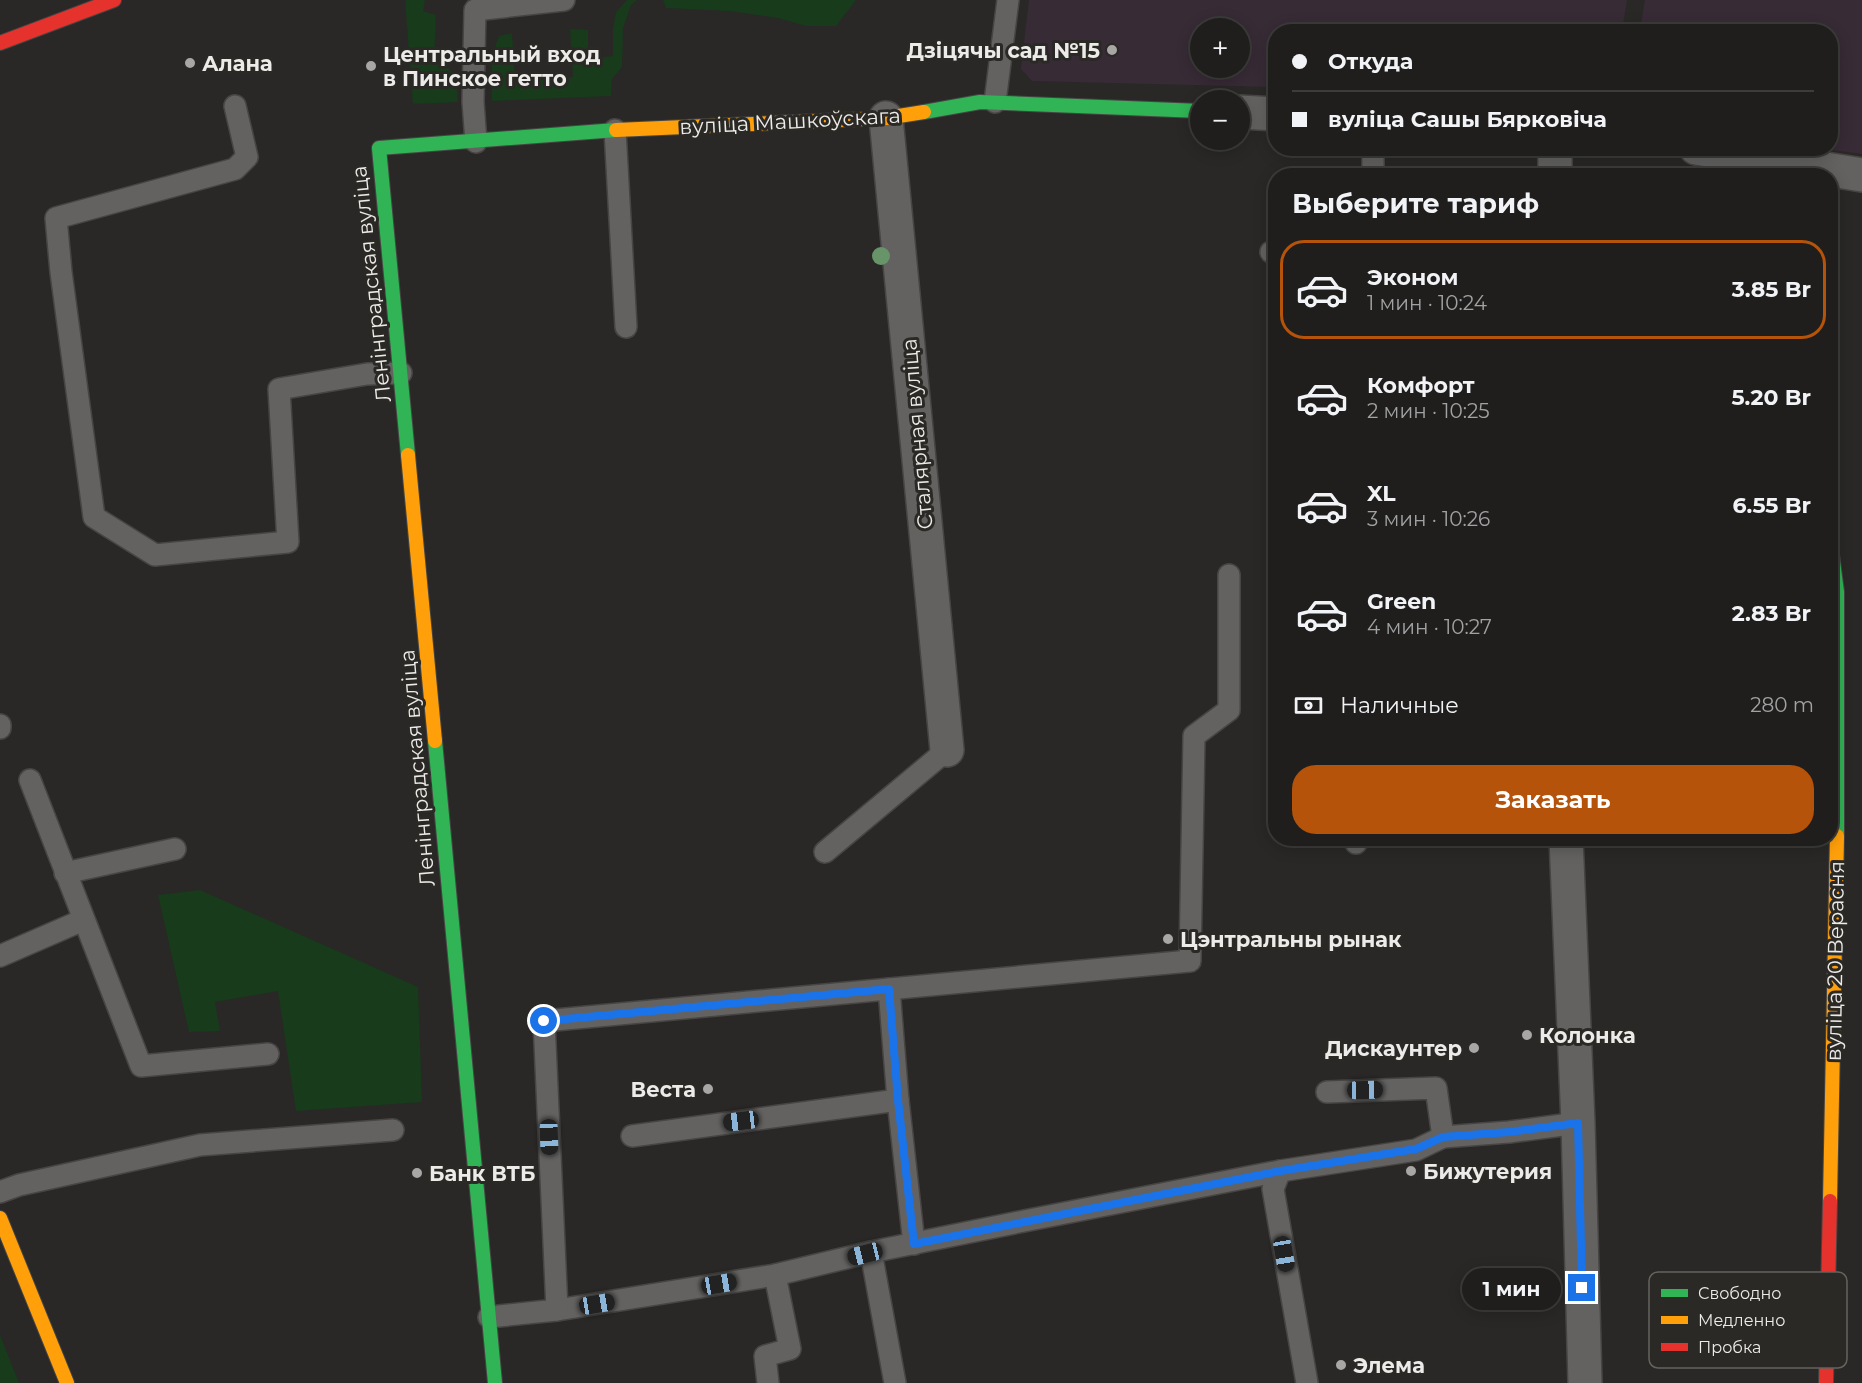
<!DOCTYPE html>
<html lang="ru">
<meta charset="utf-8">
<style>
body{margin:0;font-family:Montserrat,sans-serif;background:#2c2b29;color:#f1f3f6;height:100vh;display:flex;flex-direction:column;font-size:22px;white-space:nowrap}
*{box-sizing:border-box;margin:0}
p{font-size:20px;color:#a1a2a3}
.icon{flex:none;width:33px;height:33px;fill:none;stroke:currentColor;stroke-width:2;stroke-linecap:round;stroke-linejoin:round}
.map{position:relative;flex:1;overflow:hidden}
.drawer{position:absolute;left:1268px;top:168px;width:570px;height:678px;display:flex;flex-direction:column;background:#1f1e1c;border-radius:24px;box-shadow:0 3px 15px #0003,0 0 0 2px #3c3c3b}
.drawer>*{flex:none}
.banner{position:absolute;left:1268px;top:24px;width:570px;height:132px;border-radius:24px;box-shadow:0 3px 15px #0003,0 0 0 2px #3c3c3b;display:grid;align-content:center;height:132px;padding:0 24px;background:#1f1e1c}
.controls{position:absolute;left:1190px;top:18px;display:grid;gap:12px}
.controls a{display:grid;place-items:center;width:60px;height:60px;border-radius:50%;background:#1f1e1c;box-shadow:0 3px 15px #0003,0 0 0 2px #3c3c3b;font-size:30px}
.end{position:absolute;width:27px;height:27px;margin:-14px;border:8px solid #1a73e8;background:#fff;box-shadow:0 0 0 3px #fff}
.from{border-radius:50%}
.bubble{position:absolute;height:42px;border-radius:21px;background:#1f1e1c;box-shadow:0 3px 15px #0003,0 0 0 2px #3c3c3b;font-size:20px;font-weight:700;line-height:42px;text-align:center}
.car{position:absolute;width:18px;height:36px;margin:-18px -9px;border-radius:8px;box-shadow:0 0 4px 2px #0007;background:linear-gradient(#222 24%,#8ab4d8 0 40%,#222 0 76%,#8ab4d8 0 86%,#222 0)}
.banner b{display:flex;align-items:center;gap:21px;height:57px;font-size:22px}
.banner b+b{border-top:2px solid #3c3c3b}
.banner i{width:15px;height:15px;background:#f1f3f6}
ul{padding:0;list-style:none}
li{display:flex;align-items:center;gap:18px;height:99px;margin:0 12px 9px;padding:0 12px;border:3px solid transparent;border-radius:24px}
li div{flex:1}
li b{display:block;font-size:22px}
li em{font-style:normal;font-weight:700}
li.current{border-color:#b45309}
li>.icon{width:54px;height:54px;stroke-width:1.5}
h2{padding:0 24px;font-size:27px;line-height:72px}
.pay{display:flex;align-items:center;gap:15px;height:66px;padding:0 24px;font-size:22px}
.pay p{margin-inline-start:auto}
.primary-button{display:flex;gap:12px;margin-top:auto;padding:12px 24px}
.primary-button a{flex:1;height:69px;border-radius:24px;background:#b45309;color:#fff;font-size:24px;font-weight:700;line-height:69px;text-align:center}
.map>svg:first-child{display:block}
</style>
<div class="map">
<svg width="1862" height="1383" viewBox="0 0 1862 1383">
<rect width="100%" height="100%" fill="#292826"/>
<g fill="#372b36" fill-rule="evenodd">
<path d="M1029 0H1627L1622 31 1275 32V87L1032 81 1021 69ZM1200 28H1239V68H1200Z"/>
<path d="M1645 0H1862V154L1826 149 1830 148V32L1640 31Z"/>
</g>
<g fill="#173b1b">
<path d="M405 0H425L423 11 436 15 434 59C459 75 457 73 458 102L413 104Z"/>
<path d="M627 0H637L631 5 623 28 622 67 612 79 611 96 492 101C491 78 490 58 499 36L512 33 515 81 573 77 570 29 588 30V59L613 56V29L616 12Z"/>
<path d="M663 0H856L836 26H806L778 18 730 11 666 8Z"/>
<path d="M200 890 418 987 422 1102 296 1111 278 991 215 1002 220 1031 189 1032 158 895Z"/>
<path d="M0 1335 19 1383H0Z"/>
</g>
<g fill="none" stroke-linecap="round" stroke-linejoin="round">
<g stroke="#464543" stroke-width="24">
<g id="lane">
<path d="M995 102 1008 0"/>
<path d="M235 106 247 157 235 169 56 218 61 272 94 517 155 555 288 542 279 389 367 374 401 373"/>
<path d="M615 130 626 327"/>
<path d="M476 142 473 102 475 10 564 0"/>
<path d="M1373 148V176"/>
<path d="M1271 252H1275"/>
<path d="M0 725V728"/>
<path d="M30 780 141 1066 268 1054"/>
<path d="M1356 843V838"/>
<path d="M825 852 947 750"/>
<path d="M65 873 175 849"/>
<path d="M0 956 83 920"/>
<path d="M889 989 898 1100 914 1244"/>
<path d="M1327 1092 1436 1088 1443 1137 1509 1132 1578 1123"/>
<path d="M632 1136 898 1100"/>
<path d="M0 1192 19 1185 200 1145 393 1130"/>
<path d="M871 1252 895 1383"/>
<path d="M557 1310 775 1275 871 1252 1024 1221 1280 1171"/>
<path d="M489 1317 557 1310 544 1021 1190 961 1194 736 1229 710V575"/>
<path d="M768 1383 765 1356 790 1349 775 1275"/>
<path d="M1307 1383 1273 1189 1280 1171 1416 1150 1443 1137"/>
</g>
</g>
<g stroke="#464543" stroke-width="36">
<g id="street">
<path d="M1239 112 1275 114"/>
<path d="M886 118 947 750"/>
<path d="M1555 148V176"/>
<path d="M1696 148 1862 175"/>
<path d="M1566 838 1578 1123 1585 1383"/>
</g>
</g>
<g stroke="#464543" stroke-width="16">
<g id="fast">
<path d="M924 112 980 102 1200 111"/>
<path d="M408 455 379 148 616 130"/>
<path d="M1830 539 1837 592V836"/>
<path d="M435 741 495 1383"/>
</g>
</g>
<g stroke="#464543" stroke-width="16">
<g id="slow">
<path d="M616 130 886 118 924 112"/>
<path d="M408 455 435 741"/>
<path d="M1830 1201 1837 836"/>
<path d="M0 1218 67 1383"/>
</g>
</g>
<g stroke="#464543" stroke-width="16">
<g id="jam">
<path d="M0 43 114 0"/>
<path d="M1826 1383 1830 1201"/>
</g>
</g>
<use href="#lane" stroke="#636261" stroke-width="21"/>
<use href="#street" stroke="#636261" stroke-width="33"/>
<use href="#fast" stroke="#30b455" stroke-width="14"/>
<use href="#slow" stroke="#ff9f0a" stroke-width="14"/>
<use href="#jam" stroke="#e5322d" stroke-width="14"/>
</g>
<circle fill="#679468" cx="881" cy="256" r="9"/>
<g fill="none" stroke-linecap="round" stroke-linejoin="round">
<path stroke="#1a73e8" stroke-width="8" d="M544 1021 889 989 898 1100 914 1244 1280 1171 1416 1149 1443 1137 1509 1132 1578 1123 1582 1288"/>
</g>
<g fill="#a8a7a5" stroke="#2a2925" stroke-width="2">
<circle cx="1112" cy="50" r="6"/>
<circle cx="190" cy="63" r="6"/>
<circle cx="371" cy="66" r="6"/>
<circle cx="1168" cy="939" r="6"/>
<circle cx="1527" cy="1035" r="6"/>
<circle cx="1474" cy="1048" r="6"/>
<circle cx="708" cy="1089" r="6"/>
<circle cx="1411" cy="1171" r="6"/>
<circle cx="417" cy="1173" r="6"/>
<circle cx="1341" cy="1365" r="6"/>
</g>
<g text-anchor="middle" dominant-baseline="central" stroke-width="6" stroke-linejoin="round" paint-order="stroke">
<g font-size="21" font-weight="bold" fill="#ecebe9" stroke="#2a2925" text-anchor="start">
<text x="1100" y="50" text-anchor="end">Дзіцячы сад №15</text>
<text x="383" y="54">Центральный вход<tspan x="383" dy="24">в Пинское гетто</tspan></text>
<text x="202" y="63">Алана</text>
<text x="1180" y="939">Цэнтральны рынак</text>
<text x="1539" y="1035">Колонка</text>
<text x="1462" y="1048" text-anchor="end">Дискаунтер</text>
<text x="696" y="1089" text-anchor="end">Веста</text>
<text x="1423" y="1171">Бижутерия</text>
<text x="429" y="1173">Банк ВТБ</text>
<text x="1353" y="1365">Элема</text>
</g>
<g font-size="21" fill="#ecebe9" stroke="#2a2925">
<text transform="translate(790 121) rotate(-3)">вуліца Машкоўскага</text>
<text transform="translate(371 284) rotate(-96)">Ленінградская вуліца</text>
<text transform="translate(917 434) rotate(-95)">Сталярная вуліца</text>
<text transform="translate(417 768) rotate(-95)">Ленінградская вуліца</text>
<text transform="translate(1835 961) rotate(-89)">вуліца 20 Верасня</text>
</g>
</g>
<rect x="1649" y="1272" width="198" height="96" rx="9" fill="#2a2925" stroke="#646360" stroke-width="1.5"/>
<rect x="1661" y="1289" width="27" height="8" fill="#30b455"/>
<rect x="1661" y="1316" width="27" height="8" fill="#ff9f0a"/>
<rect x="1661" y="1343" width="27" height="8" fill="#e5322d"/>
<g font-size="16" fill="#ecebe9">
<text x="1698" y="1299">Свободно</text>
<text x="1698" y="1326">Медленно</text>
<text x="1698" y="1353">Пробка</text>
</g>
</svg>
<div class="controls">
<a>+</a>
<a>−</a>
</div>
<i class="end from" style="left:544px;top:1021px"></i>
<i class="end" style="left:1582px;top:1288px"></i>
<div class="bubble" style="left:1462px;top:1268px;width:99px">1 мин</div>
<i class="car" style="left:1365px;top:1090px;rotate:89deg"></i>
<i class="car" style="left:741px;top:1121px;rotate:263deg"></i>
<i class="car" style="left:549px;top:1137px;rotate:178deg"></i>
<i class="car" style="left:865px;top:1254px;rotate:256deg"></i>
<i class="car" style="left:1284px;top:1254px;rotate:170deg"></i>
<i class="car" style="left:719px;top:1284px;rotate:80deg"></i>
<i class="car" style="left:597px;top:1304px;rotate:81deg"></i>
<div class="banner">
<b><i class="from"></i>Откуда</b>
<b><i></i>вуліца Сашы Бярковіча</b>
</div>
<section class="drawer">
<h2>Выберите тариф</h2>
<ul>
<li class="current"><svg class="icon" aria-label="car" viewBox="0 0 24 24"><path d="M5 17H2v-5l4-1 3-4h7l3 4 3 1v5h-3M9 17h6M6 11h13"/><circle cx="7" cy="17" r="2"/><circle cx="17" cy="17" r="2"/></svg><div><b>Эконом</b><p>1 мин · 10:24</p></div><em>3.85 Br</em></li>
<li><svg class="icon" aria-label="car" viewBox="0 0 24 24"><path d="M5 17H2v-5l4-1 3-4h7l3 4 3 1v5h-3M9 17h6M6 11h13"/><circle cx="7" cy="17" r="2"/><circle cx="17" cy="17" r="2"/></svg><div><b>Комфорт</b><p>2 мин · 10:25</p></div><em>5.20 Br</em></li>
<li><svg class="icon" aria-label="car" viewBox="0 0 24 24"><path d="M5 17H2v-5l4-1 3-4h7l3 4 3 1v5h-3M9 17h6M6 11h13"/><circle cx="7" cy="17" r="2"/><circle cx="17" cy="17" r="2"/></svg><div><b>XL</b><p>3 мин · 10:26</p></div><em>6.55 Br</em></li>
<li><svg class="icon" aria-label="car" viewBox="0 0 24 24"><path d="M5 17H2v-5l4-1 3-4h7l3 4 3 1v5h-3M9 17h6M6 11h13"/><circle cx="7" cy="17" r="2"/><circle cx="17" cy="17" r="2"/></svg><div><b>Green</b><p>4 мин · 10:27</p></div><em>2.83 Br</em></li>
</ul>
<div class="pay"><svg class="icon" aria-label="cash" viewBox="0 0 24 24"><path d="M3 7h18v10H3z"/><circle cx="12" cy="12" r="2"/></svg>Наличные<p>280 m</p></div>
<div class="primary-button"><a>Заказать</a></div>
</section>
</div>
